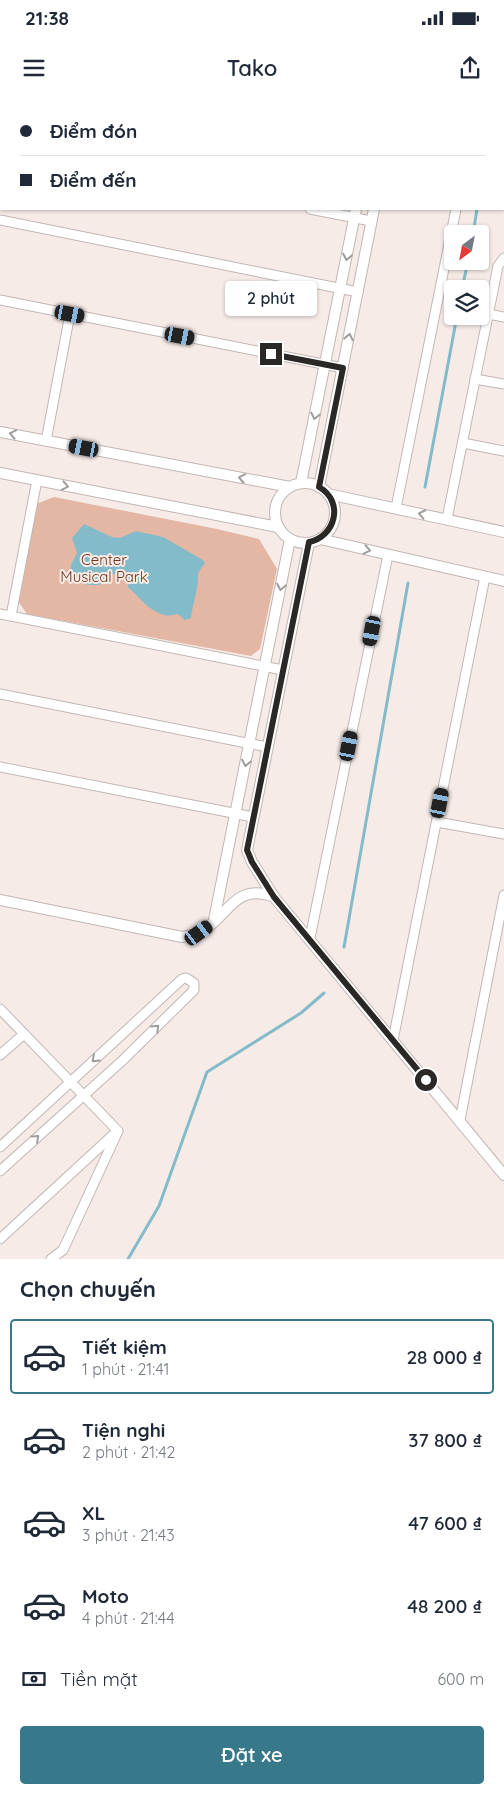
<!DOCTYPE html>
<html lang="vi">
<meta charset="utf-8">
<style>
body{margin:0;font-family:Quicksand,sans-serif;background:#f6f6f7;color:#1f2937;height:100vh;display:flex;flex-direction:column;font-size:19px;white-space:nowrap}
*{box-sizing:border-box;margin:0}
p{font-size:16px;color:#747a83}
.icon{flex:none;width:28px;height:28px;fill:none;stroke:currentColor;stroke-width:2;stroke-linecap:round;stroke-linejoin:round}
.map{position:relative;height:1159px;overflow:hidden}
.sheet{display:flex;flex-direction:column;background:#fff;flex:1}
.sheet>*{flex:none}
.guide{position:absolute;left:0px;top:0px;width:505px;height:110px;box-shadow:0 1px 4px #0004;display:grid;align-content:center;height:110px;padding:0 20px;background:#fff}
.needle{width:32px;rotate:212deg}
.controls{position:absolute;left:444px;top:125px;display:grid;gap:10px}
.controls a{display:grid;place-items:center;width:45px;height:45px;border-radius:5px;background:#fff;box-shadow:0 1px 4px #0004;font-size:25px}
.end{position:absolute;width:22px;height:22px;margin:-11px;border:6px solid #2b2725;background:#fff;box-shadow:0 0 0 2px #fff}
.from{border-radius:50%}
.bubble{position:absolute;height:35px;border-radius:5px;background:#fff;box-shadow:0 1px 4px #0004;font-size:16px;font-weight:600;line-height:35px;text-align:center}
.car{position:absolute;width:15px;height:30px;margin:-15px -8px;border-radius:6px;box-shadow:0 0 4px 1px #0007;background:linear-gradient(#222 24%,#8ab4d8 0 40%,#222 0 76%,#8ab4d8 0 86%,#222 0)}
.guide b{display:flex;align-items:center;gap:18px;height:48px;font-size:19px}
.guide b+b{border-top:1px solid #e0e1e3}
.guide i{width:12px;height:12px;background:#1f2937}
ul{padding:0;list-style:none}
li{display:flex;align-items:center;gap:15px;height:75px;margin:0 10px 8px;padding:0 10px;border:2px solid transparent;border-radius:5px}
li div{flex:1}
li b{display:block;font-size:19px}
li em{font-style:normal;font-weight:600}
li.selected{border-color:#37798a}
li>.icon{width:45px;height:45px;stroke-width:1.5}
h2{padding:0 20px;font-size:22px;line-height:60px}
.pay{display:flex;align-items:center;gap:12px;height:55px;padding:0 20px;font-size:19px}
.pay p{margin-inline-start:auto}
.button{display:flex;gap:10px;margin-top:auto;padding:10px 20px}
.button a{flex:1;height:58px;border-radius:5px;background:#37798a;color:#fff;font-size:20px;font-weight:600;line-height:58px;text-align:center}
.status{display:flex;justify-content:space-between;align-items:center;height:35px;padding:0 25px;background:#fff;direction:ltr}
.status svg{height:14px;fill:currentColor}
header{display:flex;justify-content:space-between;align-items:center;height:65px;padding:0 20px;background:#fff;font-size:22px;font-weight:600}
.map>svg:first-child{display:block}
</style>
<div class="status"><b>21:38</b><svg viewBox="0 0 49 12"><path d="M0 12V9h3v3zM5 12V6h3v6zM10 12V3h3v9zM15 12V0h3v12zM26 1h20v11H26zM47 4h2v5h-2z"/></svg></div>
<header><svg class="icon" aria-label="menu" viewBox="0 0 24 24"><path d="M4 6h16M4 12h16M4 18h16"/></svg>Tako<svg class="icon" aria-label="share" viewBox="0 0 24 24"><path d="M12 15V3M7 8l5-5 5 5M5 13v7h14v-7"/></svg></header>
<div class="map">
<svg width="504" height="1159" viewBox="0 0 504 1159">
<rect width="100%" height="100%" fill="#f6ebe7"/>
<path fill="#e4b6a4" d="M54 397 217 429 259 439 277 469 260 549 251 556 27 514 18 501 36 404Z"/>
<path fill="#84bbca" d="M84 424 112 437 120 438 136 431 163 437 203 460 205 463 198 473C199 489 193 501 191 518L185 520 178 514C157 521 142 500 128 487L129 480 117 473C111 474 112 477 108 480 96 490 81 484 69 476L71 465 77 453 72 438Z"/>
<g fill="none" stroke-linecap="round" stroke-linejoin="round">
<g stroke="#84bbca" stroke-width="3">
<path d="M473 134 477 109"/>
<path d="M462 189 468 161"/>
<path d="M425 387 457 216"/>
<path d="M344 847 408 483"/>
<path d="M128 1159 159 1106 207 972 301 913 324 893"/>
</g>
<g stroke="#84bbca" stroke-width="10">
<path d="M498 0 499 1"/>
<path d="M504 10V11"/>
</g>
<g stroke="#c1b7b3" stroke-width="7">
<path id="service" d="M444 0 445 1"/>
</g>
<g stroke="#c1b7b3" stroke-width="11">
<g id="minor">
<path d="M0 46H1"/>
<path d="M310 109 371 121"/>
<path d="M0 120 358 192"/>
<path d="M0 200 343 268"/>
<path d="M488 214 504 217"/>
<path d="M475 279 504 284"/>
<path d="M46 341 70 214"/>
<path d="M463 343 504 351"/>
<path d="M396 408 456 109"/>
<path d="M447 419 498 166 504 158"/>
<path d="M0 514 283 570"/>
<path d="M11 516 37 380"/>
<path d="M0 594 267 647"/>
<path d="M0 667 253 717"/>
<path d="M437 722 504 734"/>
<path d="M310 838 388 455"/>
<path d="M0 909 118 1031 63 1150 51 1159"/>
<path d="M393 940 485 477"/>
<path d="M0 955 24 934"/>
<path d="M460 1020 504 795"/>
<path d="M0 1047 182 879 186 878 194 883V890L123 960 0 1071"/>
<path d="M0 1139 114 1034"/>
</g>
</g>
<g stroke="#c1b7b3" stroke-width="12">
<g id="tertiary">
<path d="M341 0V1"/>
<path d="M0 332 290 387"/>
<path d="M0 373 278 427"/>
<path d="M301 383 356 109"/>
<circle cx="305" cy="413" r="30"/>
<path d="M319 387 374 109"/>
<path d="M328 394 504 432"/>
<path d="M320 439 504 481"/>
<path d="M274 797 252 762 247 750 309 443"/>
<path d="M0 800 182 837C188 836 196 835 201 832 229 816 234 782 274 797L504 1075"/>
<path d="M214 820 290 439"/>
</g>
</g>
<use href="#service" stroke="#fff" stroke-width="4.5"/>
<use href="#minor" stroke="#fff" stroke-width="9"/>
<use href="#tertiary" stroke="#fff" stroke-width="10"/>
</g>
<defs><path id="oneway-chevron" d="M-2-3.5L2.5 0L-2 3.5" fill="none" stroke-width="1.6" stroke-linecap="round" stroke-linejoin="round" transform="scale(1.25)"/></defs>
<g stroke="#a09e9d">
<use href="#oneway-chevron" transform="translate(347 157) rotate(101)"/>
<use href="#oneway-chevron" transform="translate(349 237) rotate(-79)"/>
<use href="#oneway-chevron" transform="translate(315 316) rotate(102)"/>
<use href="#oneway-chevron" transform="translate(13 334) rotate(-169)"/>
<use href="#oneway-chevron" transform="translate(242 378) rotate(-169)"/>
<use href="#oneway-chevron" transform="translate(65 386) rotate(11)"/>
<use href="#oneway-chevron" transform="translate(422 414) rotate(-168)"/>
<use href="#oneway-chevron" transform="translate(367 450) rotate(13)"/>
<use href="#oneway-chevron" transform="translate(281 487) rotate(101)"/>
<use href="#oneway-chevron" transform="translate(246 663) rotate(101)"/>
<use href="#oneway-chevron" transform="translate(156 928) rotate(-44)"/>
<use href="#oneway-chevron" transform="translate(95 959) rotate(137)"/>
<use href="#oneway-chevron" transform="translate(36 1038) rotate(-42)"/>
</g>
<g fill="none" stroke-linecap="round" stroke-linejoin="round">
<path stroke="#2b2725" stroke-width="6" d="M271 254 343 268 319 387C345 402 335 437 309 442L247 750 252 762 274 797 426 980"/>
</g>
<g text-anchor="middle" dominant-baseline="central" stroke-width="4" stroke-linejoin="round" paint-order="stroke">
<g font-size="15" fill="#6f341b" stroke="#f6ebe7">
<text x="104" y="459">Center<tspan x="104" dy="17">Musical Park</tspan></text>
</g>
</g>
</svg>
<div class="controls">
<a><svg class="needle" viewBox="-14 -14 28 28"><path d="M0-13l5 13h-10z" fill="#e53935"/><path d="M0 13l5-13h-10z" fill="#747a83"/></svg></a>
<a><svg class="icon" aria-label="layers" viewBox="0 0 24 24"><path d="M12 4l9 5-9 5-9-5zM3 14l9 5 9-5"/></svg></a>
</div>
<i class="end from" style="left:426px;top:980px"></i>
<i class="end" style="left:271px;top:254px"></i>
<div class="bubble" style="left:225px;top:181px;width:92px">2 phút</div>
<i class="car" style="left:70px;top:214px;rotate:101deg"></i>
<i class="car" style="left:180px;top:236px;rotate:101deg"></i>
<i class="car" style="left:84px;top:348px;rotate:281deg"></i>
<i class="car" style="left:372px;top:531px;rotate:191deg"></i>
<i class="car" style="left:349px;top:646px;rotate:11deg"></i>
<i class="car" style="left:440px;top:703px;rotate:11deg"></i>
<i class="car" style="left:199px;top:833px;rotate:54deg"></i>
<div class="guide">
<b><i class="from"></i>Điểm đón</b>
<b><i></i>Điểm đến</b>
</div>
</div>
<section class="sheet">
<h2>Chọn chuyến</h2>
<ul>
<li class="selected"><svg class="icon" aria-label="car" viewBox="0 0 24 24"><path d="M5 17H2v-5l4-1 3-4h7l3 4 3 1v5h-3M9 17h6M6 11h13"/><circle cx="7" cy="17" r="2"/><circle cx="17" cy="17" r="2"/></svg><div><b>Tiết kiệm</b><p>1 phút · 21:41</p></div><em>28 000 ₫</em></li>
<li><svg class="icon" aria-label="car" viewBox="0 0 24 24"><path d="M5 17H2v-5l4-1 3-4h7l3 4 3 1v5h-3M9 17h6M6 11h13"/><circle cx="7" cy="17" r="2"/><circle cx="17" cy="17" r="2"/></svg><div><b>Tiện nghi</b><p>2 phút · 21:42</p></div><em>37 800 ₫</em></li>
<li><svg class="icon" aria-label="car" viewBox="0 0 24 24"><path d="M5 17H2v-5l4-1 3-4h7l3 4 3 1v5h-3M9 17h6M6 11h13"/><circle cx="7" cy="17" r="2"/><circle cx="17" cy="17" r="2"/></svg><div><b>XL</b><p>3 phút · 21:43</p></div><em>47 600 ₫</em></li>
<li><svg class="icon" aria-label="car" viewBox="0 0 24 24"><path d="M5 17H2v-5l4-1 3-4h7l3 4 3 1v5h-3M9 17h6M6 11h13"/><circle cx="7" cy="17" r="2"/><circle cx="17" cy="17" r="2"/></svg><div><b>Moto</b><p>4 phút · 21:44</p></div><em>48 200 ₫</em></li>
</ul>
<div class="pay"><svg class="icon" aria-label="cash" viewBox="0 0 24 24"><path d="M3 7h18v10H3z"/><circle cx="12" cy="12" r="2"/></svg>Tiền mặt<p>600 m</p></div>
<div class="button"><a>Đặt xe</a></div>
</section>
